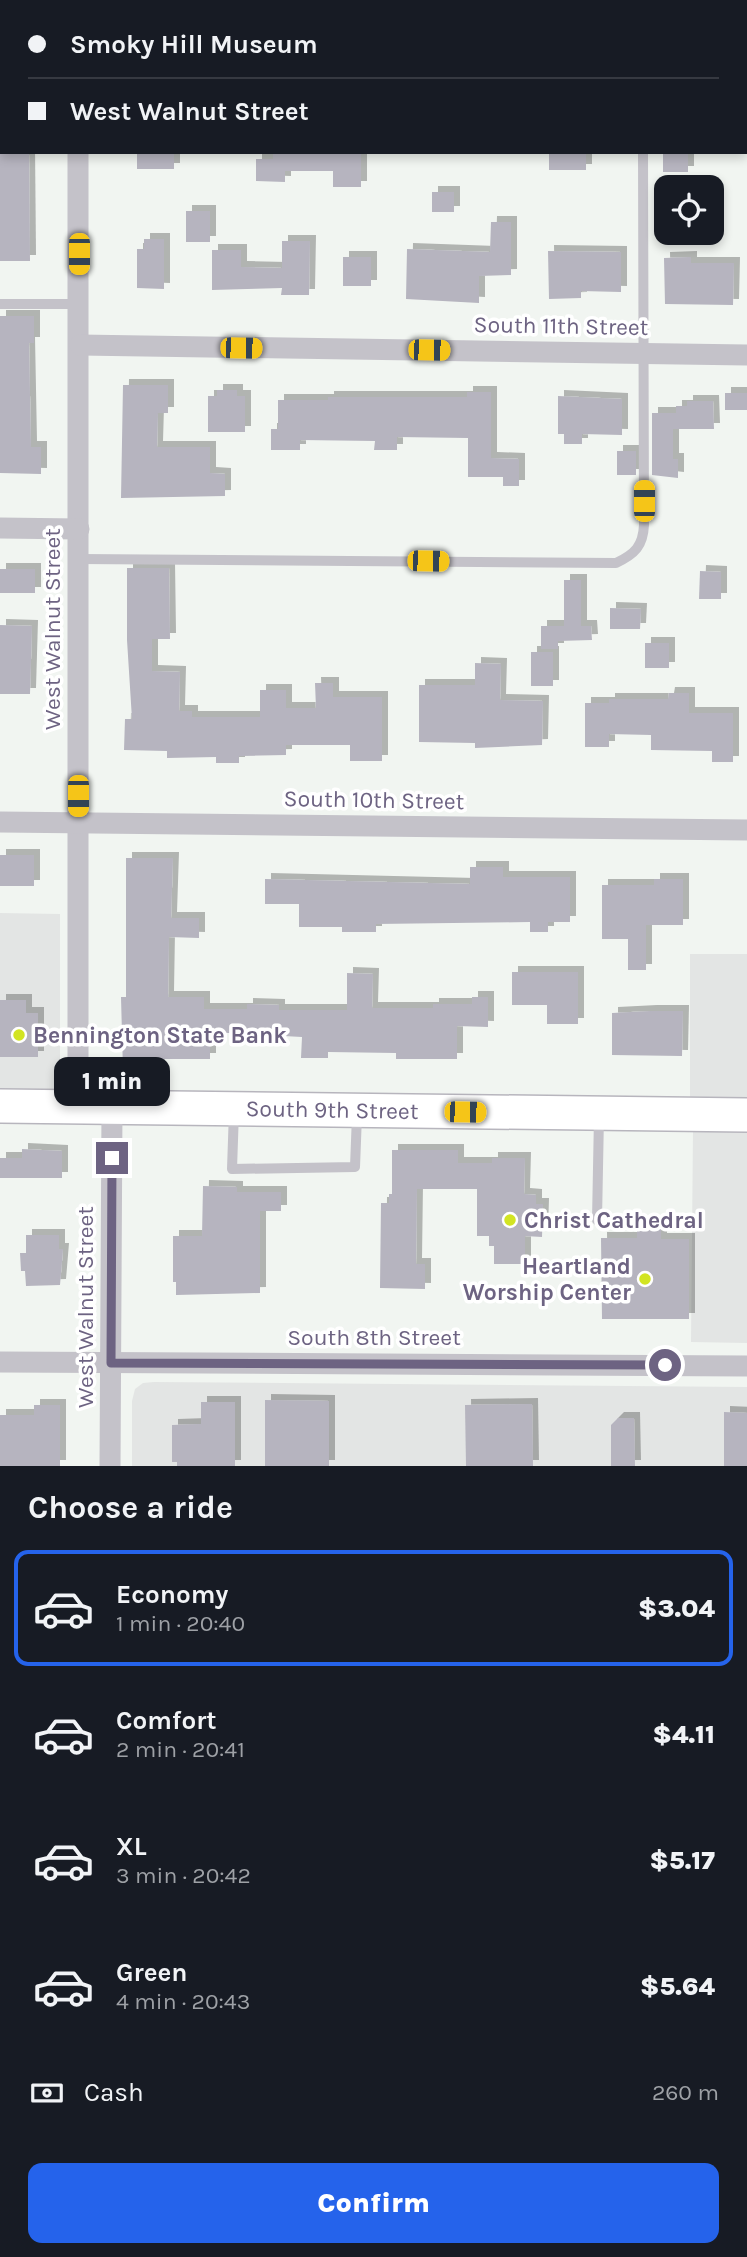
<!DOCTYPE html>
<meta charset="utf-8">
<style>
body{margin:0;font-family:Karla,sans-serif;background:#20242c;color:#f1f3f6;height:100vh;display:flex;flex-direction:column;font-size:26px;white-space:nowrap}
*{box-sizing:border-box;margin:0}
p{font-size:23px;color:#9ea1a6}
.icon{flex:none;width:38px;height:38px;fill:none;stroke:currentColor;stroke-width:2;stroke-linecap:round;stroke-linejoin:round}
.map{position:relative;height:1466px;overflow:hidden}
.drawer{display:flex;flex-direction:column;background:#171b24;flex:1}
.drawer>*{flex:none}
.banner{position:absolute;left:0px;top:0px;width:747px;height:154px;box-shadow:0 4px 10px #0003;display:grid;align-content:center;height:154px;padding:0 28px;background:#171b24}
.controls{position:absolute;left:654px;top:175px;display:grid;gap:14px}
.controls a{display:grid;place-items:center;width:70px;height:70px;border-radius:14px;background:#171b24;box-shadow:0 4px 10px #0003;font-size:35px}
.end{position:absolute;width:32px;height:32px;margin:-16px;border:9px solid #6d6382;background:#fff;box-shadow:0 0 0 4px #fff}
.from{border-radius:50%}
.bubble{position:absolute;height:49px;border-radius:14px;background:#171b24;box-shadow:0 4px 10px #0003;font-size:23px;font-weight:800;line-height:49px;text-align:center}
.car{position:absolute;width:21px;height:42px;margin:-21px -10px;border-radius:9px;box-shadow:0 0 5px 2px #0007;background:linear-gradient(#f5c518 24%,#345 0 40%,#f5c518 0 76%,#345 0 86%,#f5c518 0)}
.banner b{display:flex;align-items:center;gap:24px;height:66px;font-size:26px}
.banner b+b{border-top:2px solid #363941}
.banner i{width:18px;height:18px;background:#f1f3f6}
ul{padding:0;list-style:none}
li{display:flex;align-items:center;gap:21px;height:116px;margin:0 14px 10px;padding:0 14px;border:4px solid transparent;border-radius:14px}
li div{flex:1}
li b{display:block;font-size:26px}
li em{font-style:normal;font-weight:800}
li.current{border-color:#2563eb}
li>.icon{width:63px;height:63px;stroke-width:1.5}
h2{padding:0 28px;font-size:32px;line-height:84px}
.pay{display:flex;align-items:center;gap:18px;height:77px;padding:0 28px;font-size:26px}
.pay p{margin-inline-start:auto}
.cta{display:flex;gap:14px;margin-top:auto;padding:14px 28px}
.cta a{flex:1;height:80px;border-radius:14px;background:#2563eb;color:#fff;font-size:28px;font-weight:800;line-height:80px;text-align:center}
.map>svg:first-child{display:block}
</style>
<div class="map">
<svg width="747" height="1466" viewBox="0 0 747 1466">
<defs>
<filter id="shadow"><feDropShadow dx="6" dy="-6" stdDeviation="0" flood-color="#0004"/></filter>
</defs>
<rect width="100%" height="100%" fill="#f1f5f1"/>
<g fill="#e3e5e4">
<path d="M0 913 60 914V1080L55 1090 33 1096H0Z"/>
<rect x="690" y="954" width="57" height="148"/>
<path d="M693 1131 747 1132V1343L691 1342Z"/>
<path d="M154 1382 747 1387V1466H132V1401L135 1389 143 1383Z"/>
</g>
<g fill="#b6b4bf" filter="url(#shadow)">
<path d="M0 152H29L30 261H0Z"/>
<rect x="137" y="152" width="37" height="17"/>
<path d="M273 152H361V187H333V171H285V182L256 181V159H273Z"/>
<rect x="549" y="152" width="37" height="18"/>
<rect x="663" y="152" width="25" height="20"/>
<rect x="432" y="192" width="22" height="20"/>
<rect x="186" y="211" width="24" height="31"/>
<path d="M491 222H511V275L479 276V303L406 299 407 249 490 252Z"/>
<path d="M144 239H164V289L137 288V249H144Z"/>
<path d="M282 241H310L309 295H281L282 288 212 290V250H241V267L282 268Z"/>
<path d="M548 251 621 252V292L581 291V298L549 299Z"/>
<rect x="343" y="257" width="28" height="29"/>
<path d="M691 257V263H734L733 305 665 304 664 258Z"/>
<path d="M0 316H34V343H29L31 447H41V474L0 473Z"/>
<path d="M123 385H168V413H158L157 447H210V473L225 474V496L121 498Z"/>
<path d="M217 390H237V396H245V432H208V396H217Z"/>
<path d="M467 392H491V458L519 459V486H503V477H468V438L397 437V450H374L375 441 300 440V450H271V429H278V400H328V397H467Z"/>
<rect x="725" y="393" width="22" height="17"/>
<path d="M558 396 622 399V435L582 434V444H564V434H558Z"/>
<path d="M687 401H713L714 429H673V459H678V478L652 475V413H676V406H687Z"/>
<rect x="617" y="451" width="19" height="24"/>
<path d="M127 568H169L170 639H152V671L180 672 179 711H192V717H260V690H286V708H316L315 683H333V697H382V761H350V745H286V755L239 756V763H216V757L167 758V751L124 750 125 719H132L127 640Z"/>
<rect x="0" y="569" width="35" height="24"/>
<path d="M700 571 721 572V599H699Z"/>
<path d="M564 580H581V626H591L592 640 558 641V649H541V626H564Z"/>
<path d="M610 608 641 609 640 629H610Z"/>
<path d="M0 625 32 626 30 694H0Z"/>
<rect x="645" y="643" width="24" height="25"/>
<rect x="531" y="652" width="22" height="34"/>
<path d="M475 663 501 664 500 700 543 701 542 745 475 748V743L419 742V685H475Z"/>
<path d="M669 693H689V713H733V762H712V751L651 750V735L609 734V747H585V703H609V699H668Z"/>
<rect x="0" y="855" width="34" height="31"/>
<path d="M126 858H173L171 918H199V938L169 937 168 997H204V1009H247V1004L279 1005V1010H347V973L373 974 372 1008H433V1004H472V997H488V1027L457 1026V1059H396V1053L328 1052V1058H301L302 1037 210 1032V1059H163V1065H139V1072L123 1071 121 997H126Z"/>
<path d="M470 867H503V877H570V922H548V932H530V922L376 924V932H342V927H299V904H265V879L470 884Z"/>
<path d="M654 879H683V925H646V970H628V939H602V885H654Z"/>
<path d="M512 972H578V1024H547V1005H512Z"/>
<path d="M0 1000H26V1013H38V1057H0Z"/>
<path d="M651 1011H683L682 1056 612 1055V1013Z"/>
<path d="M22 1149 62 1151V1178H0V1158H22Z"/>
<path d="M392 1150H458V1163H492V1158H525L524 1194 536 1195V1204H543L542 1237 525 1236V1264H494V1246H489V1236H477V1189H417L416 1264H425V1289L380 1288 381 1203H389V1194H392Z"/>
<path d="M203 1186 237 1187V1192H281V1211H260V1293L176 1295V1282H173V1236H202Z"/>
<path d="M637 1225H661V1239H689V1319H602L601 1238H637Z"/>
<path d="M26 1235H59V1249H63L60 1285 26 1286 25 1271H21L20 1253H26Z"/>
<path d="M265 1400 329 1401V1466H265Z"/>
<path d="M201 1402H235V1466H177V1462H172V1425L201 1424Z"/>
<path d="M532 1404 533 1466H466L465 1405Z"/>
<path d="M34 1405H60V1466H0V1415H34Z"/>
<path d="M724 1412 747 1413V1466H724Z"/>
<path d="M618 1418H634L635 1466H611V1425Z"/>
</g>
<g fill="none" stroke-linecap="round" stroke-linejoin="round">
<g stroke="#b7b5bd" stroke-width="36">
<path id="primary" d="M0 1106 747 1115"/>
</g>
<g stroke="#c4c2c9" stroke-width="10">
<path d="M274 0V2"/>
<path d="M643 2V0"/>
<path d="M0 304H80"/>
<path d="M79 559 616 563C635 554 643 546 644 525L643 152"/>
<path d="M234 1111 232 1169 355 1167 357 1115"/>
<path d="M597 1220 599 1116"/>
</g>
<g stroke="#c4c2c9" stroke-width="21">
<path d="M75 0V2"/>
<path d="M467 0V2"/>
<path d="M0 79H2"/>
<path d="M746 91H747"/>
<path d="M78 152V1106"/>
<path d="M80 345 747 355"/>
<path d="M0 528 79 529"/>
<path d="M0 822 747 830"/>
<path d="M0 1362 747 1366"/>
<path d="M110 1466 112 1107"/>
</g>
<use href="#primary" stroke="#fff" stroke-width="33"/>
</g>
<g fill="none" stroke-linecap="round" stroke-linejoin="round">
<path stroke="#6d6382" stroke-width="9" d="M112 1158 111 1363 665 1365"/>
</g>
<g fill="#d2e422" stroke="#fff" stroke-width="2.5">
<circle cx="19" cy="1035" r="7"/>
<circle cx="510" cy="1220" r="7"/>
<circle cx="645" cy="1279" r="7"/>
</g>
<g text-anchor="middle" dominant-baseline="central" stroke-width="7" stroke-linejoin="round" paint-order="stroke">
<g font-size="23" fill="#6d6382" stroke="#fff">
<text transform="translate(561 326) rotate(1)">South 11th Street</text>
<text transform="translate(52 629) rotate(-90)">West Walnut Street</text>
<text transform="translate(374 800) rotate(1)">South 10th Street</text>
<text transform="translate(332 1110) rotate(1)">South 9th Street</text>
<text transform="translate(85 1307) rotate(-90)">West Walnut Street</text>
<text x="374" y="1337">South 8th Street</text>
</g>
<g font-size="23" font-weight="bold" fill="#6d6382" stroke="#fff" text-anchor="start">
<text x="33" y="1035">Bennington State Bank</text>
<text x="524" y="1220">Christ Cathedral</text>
<text x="631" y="1266" text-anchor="end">Heartland<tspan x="631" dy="26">Worship Center</tspan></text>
</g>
</g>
</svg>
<div class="controls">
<a><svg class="icon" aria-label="locate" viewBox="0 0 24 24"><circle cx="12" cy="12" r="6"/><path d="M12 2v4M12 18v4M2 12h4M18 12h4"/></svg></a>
</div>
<i class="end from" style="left:665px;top:1365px"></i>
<i class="end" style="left:112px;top:1158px"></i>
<div class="bubble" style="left:54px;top:1057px;width:116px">1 min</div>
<i class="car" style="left:79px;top:254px;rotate:180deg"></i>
<i class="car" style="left:241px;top:348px;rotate:91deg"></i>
<i class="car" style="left:429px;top:350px;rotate:91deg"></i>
<i class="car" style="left:644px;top:501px;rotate:0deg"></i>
<i class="car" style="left:428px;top:561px;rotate:91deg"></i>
<i class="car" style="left:78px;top:796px;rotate:180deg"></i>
<i class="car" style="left:465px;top:1112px;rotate:91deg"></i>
<div class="banner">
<b><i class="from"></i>Smoky Hill Museum</b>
<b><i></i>West Walnut Street</b>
</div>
</div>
<section class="drawer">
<h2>Choose a ride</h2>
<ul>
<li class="current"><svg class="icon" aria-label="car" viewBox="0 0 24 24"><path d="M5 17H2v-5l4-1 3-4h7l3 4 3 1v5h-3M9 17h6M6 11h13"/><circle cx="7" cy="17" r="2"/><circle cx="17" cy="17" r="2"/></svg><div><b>Economy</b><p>1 min · 20:40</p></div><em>$3.04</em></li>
<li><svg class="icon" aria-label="car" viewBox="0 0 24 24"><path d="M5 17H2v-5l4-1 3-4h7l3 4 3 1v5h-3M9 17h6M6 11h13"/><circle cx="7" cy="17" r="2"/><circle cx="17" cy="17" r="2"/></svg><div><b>Comfort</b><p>2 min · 20:41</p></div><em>$4.11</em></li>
<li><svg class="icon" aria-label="car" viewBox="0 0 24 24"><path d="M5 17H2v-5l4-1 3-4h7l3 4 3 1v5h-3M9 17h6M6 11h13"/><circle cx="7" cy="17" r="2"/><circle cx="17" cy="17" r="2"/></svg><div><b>XL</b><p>3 min · 20:42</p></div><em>$5.17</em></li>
<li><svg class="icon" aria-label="car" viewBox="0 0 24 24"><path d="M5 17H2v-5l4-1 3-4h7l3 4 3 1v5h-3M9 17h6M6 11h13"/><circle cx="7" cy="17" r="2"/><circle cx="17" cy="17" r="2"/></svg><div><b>Green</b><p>4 min · 20:43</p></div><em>$5.64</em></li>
</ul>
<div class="pay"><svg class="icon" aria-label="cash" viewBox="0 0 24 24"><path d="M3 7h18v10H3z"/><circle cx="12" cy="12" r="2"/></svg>Cash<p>260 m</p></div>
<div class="cta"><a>Confirm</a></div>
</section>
